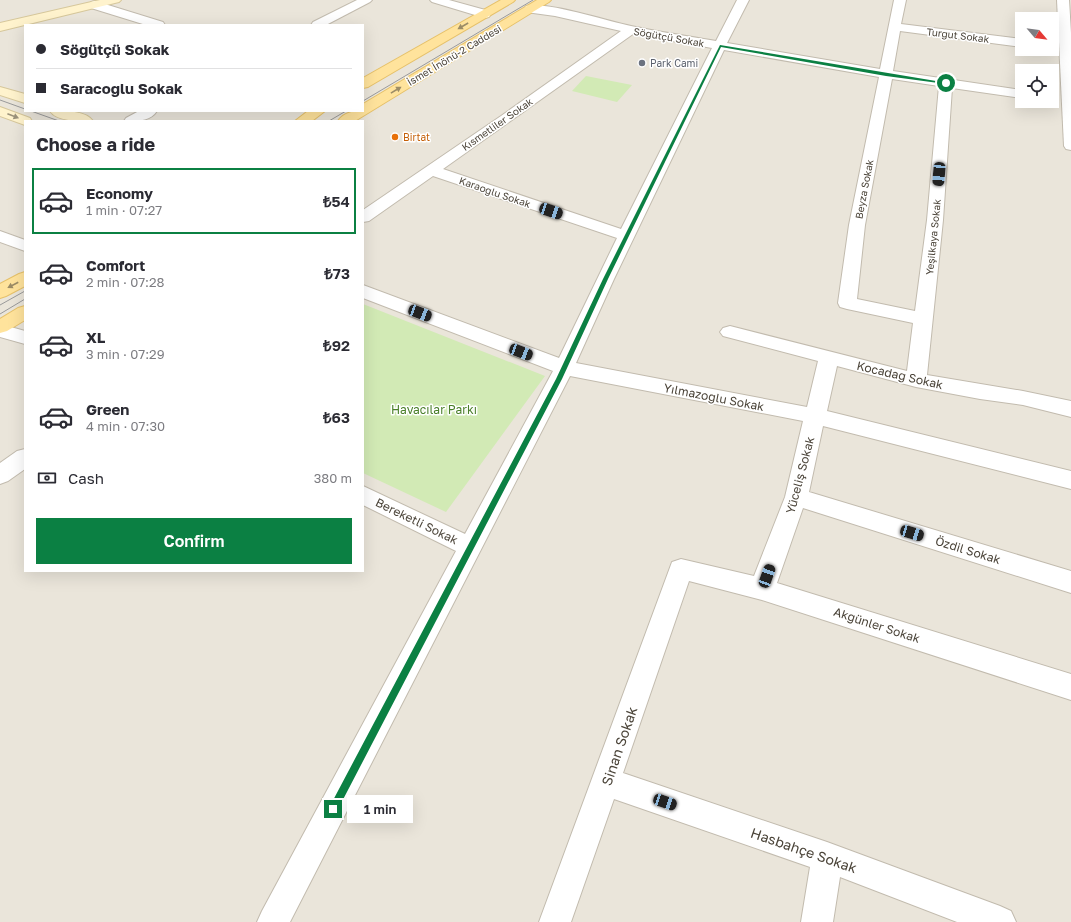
<!DOCTYPE html>
<meta charset="utf-8">
<style>
body{margin:0;font-family:"Golos Text",sans-serif;background:#f7f7f7;color:#2b2b33;height:100vh;display:flex;flex-direction:column;font-size:15px;white-space:nowrap}
*{box-sizing:border-box;margin:0}
p{font-size:13px;color:#7c7c81}
.icon{flex:none;width:22px;height:22px;fill:none;stroke:currentColor;stroke-width:2;stroke-linecap:round;stroke-linejoin:round}
.map{position:relative;flex:1;overflow:hidden}
.side{position:absolute;left:24px;top:120px;width:340px;height:452px;display:flex;flex-direction:column;background:#fff;border-radius:0px;box-shadow:0 4px 16px #0002}
.side>*{flex:none}
.hud{position:absolute;left:24px;top:24px;width:340px;height:88px;border-radius:0px;box-shadow:0 4px 16px #0002;display:grid;align-content:center;height:88px;padding:0 12px;background:#fff}
.needle{width:26px;rotate:119deg}
.controls{position:absolute;left:1015px;top:12px;display:grid;gap:8px}
.controls a{display:grid;place-items:center;width:44px;height:44px;border-radius:0px;background:#fff;box-shadow:0 4px 16px #0002;font-size:20px}
.end{position:absolute;width:18px;height:18px;margin:-9px;border:5px solid #0b8043;background:#fff;box-shadow:0 0 0 2px #fff}
.from{border-radius:50%}
.bubble{position:absolute;height:28px;border-radius:0px;background:#fff;box-shadow:0 4px 16px #0002;font-size:13px;font-weight:600;line-height:28px;text-align:center}
.car{position:absolute;width:12px;height:24px;margin:-12px -6px;border-radius:5px;box-shadow:0 0 3px 1px #0007;background:linear-gradient(#222 24%,#8ab4d8 0 40%,#222 0 76%,#8ab4d8 0 86%,#222 0)}
.hud b{display:flex;align-items:center;gap:14px;height:38px;font-size:15px}
.hud b+b{border-top:1px solid #e1e1e2}
.hud i{width:10px;height:10px;background:#2b2b33}
ul{padding:0;list-style:none}
li{display:flex;align-items:center;gap:12px;height:66px;margin:0 8px 6px;padding:0 4px;border:2px solid transparent;border-radius:0px}
li div{flex:1}
li b{display:block;font-size:15px}
li em{font-style:normal;font-weight:600}
li.selected{border-color:#0b8043}
li>.icon{width:36px;height:36px;stroke-width:1.5}
h2{padding:0 12px;font-size:18px;line-height:48px}
.pay{display:flex;align-items:center;gap:10px;height:44px;padding:0 12px;font-size:15px}
.pay p{margin-inline-start:auto}
.button{display:flex;gap:8px;margin-top:auto;padding:8px 12px}
.button a{flex:1;height:46px;border-radius:0px;background:#0b8043;color:#fff;font-size:16px;font-weight:600;line-height:46px;text-align:center}
.map>svg:first-child{display:block}
</style>
<div class="map">
<svg width="1071" height="922" viewBox="0 0 1071 922">
<rect width="100%" height="100%" fill="#f6f3ec"/>
<path fill="#eae5da" fill-rule="evenodd" d="M0 0H1071V922H0ZM1022 19H1052V49H1022ZM25 25H363V111H25ZM1022 71H1052V101H1022ZM25 121H363V571H25Z"/>
<g fill="#d2eab5">
<path d="M586 76 632 85 617 102 572 91Z"/>
<path d="M363 304 545 376 446 512 363 473Z"/>
</g>
<g fill="none" stroke-linecap="round" stroke-linejoin="round">
<g stroke="#c2bbae" stroke-width="2">
<g id="street">
<path d="M357 0H372L370 2 326 25H311L313 22Z"/>
<path d="M430 0H449L489 11 491 14 489 17 485 18 432 2Z"/>
<path d="M737 0H749L727 43 880 69 894 0H906L901 24 1022 39V47L900 31 893 71 1022 90V98L952 88 943 220 927 375 1023 391 1071 401V417L1023 405 980 399 916 387 837 366 827 411 1071 471V489L823 426 809 492 1071 571V593L803 508 777 583 1071 674V700L762 600 689 581 623 773 827 842 1000 906 1011 911 1016 922H957L840 877 833 922H801L810 867 614 799 571 922H539L672 562 681 559 754 576 785 497 803 421 570 376 290 922H257L262 911 456 551 363 505V486L465 534 553 371 363 298V285L559 358 617 238 433 176 369 221 363 222V210L501 116 621 31 555 16 526 12 524 9 526 6C546 1 607 21 631 26 659 32 688 36 716 41ZM633 34 712 48 621 229 443 169ZM724 50 879 77 849 225 838 303 840 307 847 309 913 323 907 371 730 326 723 328 720 332 723 336 818 361 807 407 576 363 614 279ZM892 79 939 86 927 220 915 311 857 299 865 225Z"/>
<path d="M1057 0H1069L1071 33V150L1066 149 1064 146Z"/>
<path d="M95 1 163 22 165 25H146L91 8 89 5 91 2Z"/>
<path d="M139 111H157C150 122 136 121 124 121L126 118Z"/>
<path d="M0 231 25 240V251L0 242Z"/>
<path d="M0 324 25 331V344L0 337Z"/>
<path d="M25 449V469L8 481 0 484V463L17 451Z"/>
</g>
</g>
<g stroke="#d6c79b" stroke-width="2">
<g id="secondary">
<path d="M100 0H121L119 2 0 31V23Z"/>
<path d="M0 87 25 94V103L0 95Z"/>
<path d="M0 107 30 118 32 121H25V125L0 116Z"/>
<path d="M50 111C62 111 86 110 93 121 81 121 57 122 50 111Z"/>
</g>
</g>
<g stroke="#e6c16a" stroke-width="2">
<g id="primary">
<path d="M501 0H515L513 2 368 87 363 88V78Z"/>
<path d="M537 0H551L549 2 355 121H338C344 112 353 111 363 111V104Z"/>
<path d="M308 111H325L312 121H295Z"/>
<path d="M25 272V286L6 296 0 298V284L19 274Z"/>
<path d="M25 306V320L7 331 0 333V319L18 308Z"/>
</g>
</g>
<use href="#street" fill="#fff" fill-rule="evenodd"/>
<use href="#secondary" fill="#fff3cd" fill-rule="evenodd"/>
<use href="#primary" fill="#ffe39c" fill-rule="evenodd"/>
<g stroke="#9a9a9a" stroke-width="1">
<path d="M0 100 25 109"/>
<path d="M363 101 533 0"/>
<path d="M31 111 59 121"/>
<path d="M329 121 346 111"/>
<path d="M0 305 25 291"/>
<path d="M0 314 25 299"/>
</g>
</g>
<defs><path id="oneway-solid" d="M-6-.8H1V-3.2L6.5 0L1 3.2V.8H-6Z"/></defs>
<g fill="#9c8c66">
<use href="#oneway-solid" transform="translate(463 26) rotate(150)"/>
<use href="#oneway-solid" transform="translate(396 90) rotate(-31)"/>
<use href="#oneway-solid" transform="translate(13 285) rotate(152)"/>
</g>
<use fill="#9c937c" href="#oneway-solid" transform="translate(13 116) rotate(21)"/>
<path fill="#0b8043" d="M720 45 948 83 946 84 886 76 721 47 608 279 562 379 336 813 333 814 330 813 329 809 330 806 556 379 603 279Z"/>
<circle fill="#6b7280" stroke="#fff" stroke-width="1.5" cx="642" cy="63" r="4"/>
<circle fill="#e8710a" stroke="#fff" stroke-width="1.5" cx="395" cy="137" r="4"/>
<g text-anchor="middle" dominant-baseline="central" stroke-width="3" stroke-linejoin="round" paint-order="stroke">
<g font-size="10" fill="#4b4439" stroke="#fff">
<text transform="translate(958 35) rotate(7)">Turgut Sokak</text>
<text transform="translate(669 37) rotate(10)">Söğütçü Sokak</text>
<text transform="translate(454 55) rotate(-31)">İsmet İnönü-2 Caddesi</text>
<text transform="translate(497 124) rotate(-35)">Kısmetliler Sokak</text>
<text transform="translate(864 189) rotate(-79)">Beyza Sokak</text>
<text transform="translate(495 192) rotate(19)">Karaoğlu Sokak</text>
<text transform="translate(933 237) rotate(-84)">Yeşilkaya Sokak</text>
</g>
<g font-size="10" fill="#5b616d" stroke="#fff" text-anchor="start">
<text x="650" y="63">Park Cami</text>
</g>
<g font-size="10" fill="#c56008" stroke="#fff" text-anchor="start">
<text x="403" y="137">Birtat</text>
</g>
<g font-size="12" fill="#4b4439" stroke="#fff">
<text transform="translate(900 375) rotate(13)">Kocadağ Sokak</text>
<text transform="translate(714 397) rotate(11)">Yılmazoğlu Sokak</text>
<text transform="translate(800 475) rotate(-75)">Yüceliş Sokak</text>
<text transform="translate(417 521) rotate(26)">Bereketli Sokak</text>
<text transform="translate(968 550) rotate(17)">Özdil Sokak</text>
<text transform="translate(877 625) rotate(18)">Akgünler Sokak</text>
</g>
<g font-size="12" fill="#4a7f2a" stroke="#fff">
<text x="434" y="409">Havacılar Parkı</text>
</g>
<g font-size="14" fill="#4b4439" stroke="#fff">
<text transform="translate(619 746) rotate(-71)">Sinan Sokak</text>
<text transform="translate(804 850) rotate(19)">Hasbahçe Sokak</text>
</g>
</g>
</svg>
<div class="controls">
<a><svg class="needle" viewBox="-14 -14 28 28"><path d="M0-13l5 13h-10z" fill="#e53935"/><path d="M0 13l5-13h-10z" fill="#7c7c81"/></svg></a>
<a><svg class="icon" aria-label="locate" viewBox="0 0 24 24"><circle cx="12" cy="12" r="6"/><path d="M12 2v4M12 18v4M2 12h4M18 12h4"/></svg></a>
</div>
<i class="end from" style="left:946px;top:83px"></i>
<i class="end" style="left:333px;top:809px"></i>
<div class="bubble" style="left:347px;top:795px;width:66px">1 min</div>
<i class="car" style="left:939px;top:174px;rotate:185deg"></i>
<i class="car" style="left:551px;top:211px;rotate:109deg"></i>
<i class="car" style="left:420px;top:313px;rotate:111deg"></i>
<i class="car" style="left:521px;top:352px;rotate:111deg"></i>
<i class="car" style="left:912px;top:533px;rotate:107deg"></i>
<i class="car" style="left:767px;top:576px;rotate:20deg"></i>
<i class="car" style="left:665px;top:802px;rotate:109deg"></i>
<div class="hud">
<b><i class="from"></i>Söğütçü Sokak</b>
<b><i></i>Saracoğlu Sokak</b>
</div>
<section class="side">
<h2>Choose a ride</h2>
<ul>
<li class="selected"><svg class="icon" aria-label="car" viewBox="0 0 24 24"><path d="M5 17H2v-5l4-1 3-4h7l3 4 3 1v5h-3M9 17h6M6 11h13"/><circle cx="7" cy="17" r="2"/><circle cx="17" cy="17" r="2"/></svg><div><b>Economy</b><p>1 min · 07:27</p></div><em>₺54</em></li>
<li><svg class="icon" aria-label="car" viewBox="0 0 24 24"><path d="M5 17H2v-5l4-1 3-4h7l3 4 3 1v5h-3M9 17h6M6 11h13"/><circle cx="7" cy="17" r="2"/><circle cx="17" cy="17" r="2"/></svg><div><b>Comfort</b><p>2 min · 07:28</p></div><em>₺73</em></li>
<li><svg class="icon" aria-label="car" viewBox="0 0 24 24"><path d="M5 17H2v-5l4-1 3-4h7l3 4 3 1v5h-3M9 17h6M6 11h13"/><circle cx="7" cy="17" r="2"/><circle cx="17" cy="17" r="2"/></svg><div><b>XL</b><p>3 min · 07:29</p></div><em>₺92</em></li>
<li><svg class="icon" aria-label="car" viewBox="0 0 24 24"><path d="M5 17H2v-5l4-1 3-4h7l3 4 3 1v5h-3M9 17h6M6 11h13"/><circle cx="7" cy="17" r="2"/><circle cx="17" cy="17" r="2"/></svg><div><b>Green</b><p>4 min · 07:30</p></div><em>₺63</em></li>
</ul>
<div class="pay"><svg class="icon" aria-label="cash" viewBox="0 0 24 24"><path d="M3 7h18v10H3z"/><circle cx="12" cy="12" r="2"/></svg>Cash<p>380 m</p></div>
<div class="button"><a>Confirm</a></div>
</section>
</div>
